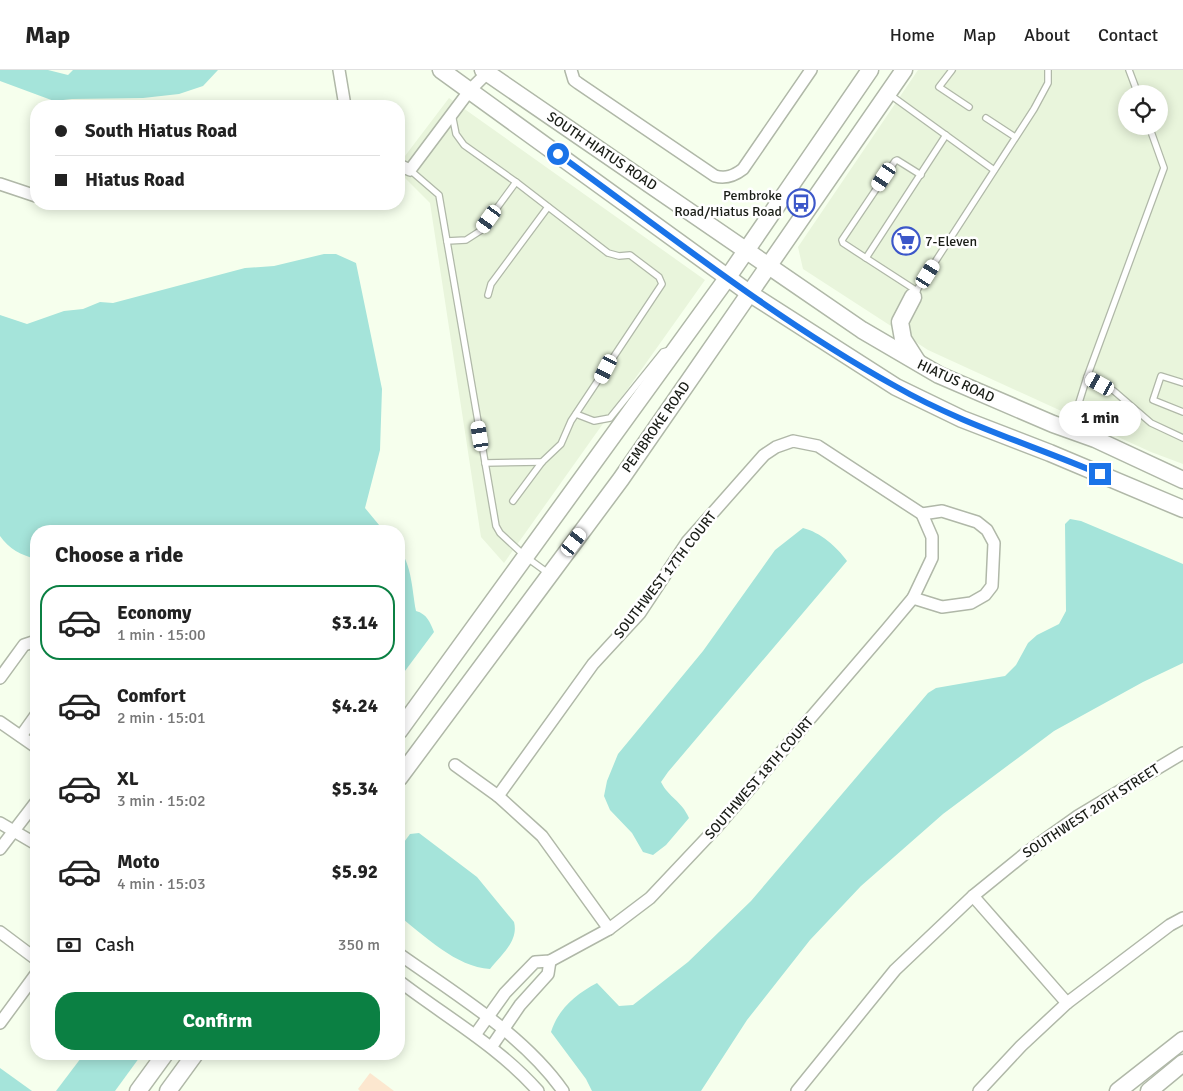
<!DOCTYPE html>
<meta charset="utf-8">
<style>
body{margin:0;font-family:Signika,sans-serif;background:#f6f6f6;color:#222;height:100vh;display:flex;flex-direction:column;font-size:19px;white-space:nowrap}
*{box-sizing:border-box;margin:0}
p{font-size:16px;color:#767676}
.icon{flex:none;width:28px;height:28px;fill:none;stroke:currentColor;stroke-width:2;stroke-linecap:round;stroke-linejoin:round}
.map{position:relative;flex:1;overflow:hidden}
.side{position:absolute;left:30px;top:455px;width:375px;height:535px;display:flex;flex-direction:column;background:#fff;border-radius:20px;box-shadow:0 2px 12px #0003}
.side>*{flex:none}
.hud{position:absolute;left:30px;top:30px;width:375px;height:110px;border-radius:20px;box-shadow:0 2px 12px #0003;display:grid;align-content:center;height:110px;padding:0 25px;background:#fff}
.controls{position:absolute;left:1118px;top:15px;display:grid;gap:10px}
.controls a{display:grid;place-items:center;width:50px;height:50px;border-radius:50%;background:#fff;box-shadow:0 2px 12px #0003;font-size:25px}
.end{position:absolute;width:22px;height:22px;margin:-11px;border:6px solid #1a73e8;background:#fff;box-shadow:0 0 0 2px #fff}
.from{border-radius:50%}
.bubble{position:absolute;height:35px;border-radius:18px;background:#fff;box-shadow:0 2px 12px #0003;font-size:16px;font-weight:700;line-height:35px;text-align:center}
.car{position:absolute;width:15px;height:30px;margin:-15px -8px;border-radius:6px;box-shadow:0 0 4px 1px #0007;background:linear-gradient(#fff 24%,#345 0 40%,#fff 0 76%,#345 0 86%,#fff 0)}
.hud b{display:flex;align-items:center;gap:18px;height:48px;font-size:19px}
.hud b+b{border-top:1px solid #e0e0e0}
.hud i{width:12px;height:12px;background:#222}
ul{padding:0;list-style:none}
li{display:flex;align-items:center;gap:15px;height:75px;margin:0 10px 8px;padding:0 15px;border:2px solid transparent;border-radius:20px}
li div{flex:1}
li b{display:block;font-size:19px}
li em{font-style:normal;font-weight:700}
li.active{border-color:#0b8043}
li>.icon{width:45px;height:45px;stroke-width:1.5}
h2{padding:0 25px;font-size:22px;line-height:60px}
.pay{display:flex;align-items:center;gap:12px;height:55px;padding:0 25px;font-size:19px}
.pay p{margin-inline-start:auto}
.primary-button{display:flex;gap:10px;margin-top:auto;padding:10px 25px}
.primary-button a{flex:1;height:58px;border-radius:20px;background:#0b8043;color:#fff;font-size:20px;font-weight:700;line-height:58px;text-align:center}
header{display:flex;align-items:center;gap:30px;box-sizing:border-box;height:70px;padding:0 25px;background:#fff;border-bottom:1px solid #e0e0e0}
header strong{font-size:24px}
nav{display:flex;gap:28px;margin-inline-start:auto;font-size:18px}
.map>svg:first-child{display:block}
</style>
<header>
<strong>Map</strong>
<nav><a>Home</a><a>Map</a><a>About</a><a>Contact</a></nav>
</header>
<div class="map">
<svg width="1183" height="1021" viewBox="0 0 1183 1021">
<rect width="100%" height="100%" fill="#f6ffed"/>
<g fill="#e9f5dc" fill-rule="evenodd">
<path d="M918 0H1183V394L1151 382 928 280 803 199 798 177ZM1126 24H1159V56H1126Z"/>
<path d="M449 28 705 210 504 493 481 467 430 133 399 102 405 86Z"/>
</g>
<path fill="#fce7cf" d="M370 1003 394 1021H360L358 1019Z"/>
<g fill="#a5e4da">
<path d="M0 0H48L68 5 73 0H218L203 16 179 24 143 28 72 29 54 31 0 11Z"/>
<path d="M324 184H336L356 193 382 319 380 380 365 438 384 461H36V489C21 485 9 479 0 466V245L27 254 64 241 83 239 100 232 113 233 245 198 274 196Z"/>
<path d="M1070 449 1081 451 1183 494V593L1143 612 1054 661 943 744 861 816 810 870 747 950 701 1021H592L586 1009 551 962C558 939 576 924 597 913L619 936 633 935 688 892 751 831 928 623 936 618 1005 606 1016 595 1028 573 1037 565 1059 554 1066 541 1065 454Z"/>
<path d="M803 458C820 462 837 477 847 491L668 702 661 712C669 728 681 730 689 748L666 775 653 785 643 782 632 763 610 740 604 726 607 711 618 684 703 581 775 480Z"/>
<path d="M399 479C412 495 412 520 416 541 427 544 430 552 434 562L399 609Z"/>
<path d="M419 763 477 807 514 852C519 871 501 885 490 899 456 897 425 866 399 846V779L410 764Z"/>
<path d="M84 984H142L115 1021H56Z"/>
<path d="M0 998 32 1021H0Z"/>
</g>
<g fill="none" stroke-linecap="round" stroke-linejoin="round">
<g stroke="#b0b8a8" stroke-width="8">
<g id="lane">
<path d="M952 0 939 17 969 37"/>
<path d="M1129 0 1138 24"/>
<path d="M889 24 994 100"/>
<path d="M452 44 456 64 464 75 516 112 608 183 619 186 630 185 659 207 662 214 571 351 561 374 542 392 513 431"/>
<path d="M986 48 1015 67"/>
<path d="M410 100 439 125 496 456 500 463 526 487 548 503"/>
<path d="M447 171 466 170 480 161 516 112"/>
<path d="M866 188 843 173 842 170 895 91 897 90 921 105"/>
<path d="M917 221 866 188 946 65"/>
<path d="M488 225 491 214 548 137"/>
<path d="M913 226 1034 39 1048 13V0"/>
<path d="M1087 307 1114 321 1151 353 1183 368"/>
<path d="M1183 313 1161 306 1153 330 1183 342"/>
<path d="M576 344 594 351 610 348 663 282 670 280"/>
<path d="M1071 358 1087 307 1164 98 1149 56"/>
<path d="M485 393 542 392"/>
</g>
</g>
<g stroke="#b0b8a8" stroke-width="14">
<g id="street">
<path d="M339 0 345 36"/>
<path d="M571 0 574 10 578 13 715 106C726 109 734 106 743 99L811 0"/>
<path d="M399 95 410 100 470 20 490 0"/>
<path d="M0 114 36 126"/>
<path d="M913 528 942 537 971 533 985 525 992 516 994 473 987 460 977 452 942 441 922 444"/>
<path d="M0 608 24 575 36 571"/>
<path d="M0 652 36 677"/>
<path d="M21 666 36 645"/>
<path d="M455 695 498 726 542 766 609 859"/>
<path d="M0 753 36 774"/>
<path d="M0 779 36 732"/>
<path d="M973 826 1067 933"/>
<path d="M0 862 36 889"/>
<path d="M399 884C454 923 524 965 563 1021"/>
<path d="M399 911C446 947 498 976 538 1021"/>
<path d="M0 953 36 904"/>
<path d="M475 965 505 923 535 892 550 891 609 859 650 828 717 757 887 559 913 528 932 488V467L922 444 818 376 793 371 776 377 764 385 687 472 640 543 593 594 498 726"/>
<path d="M492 976 520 935 548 904 550 891"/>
<path d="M797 1021 895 900 973 826 1026 783 1078 746 1183 683"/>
<path d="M979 1021 1021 976 1067 933 1170 855 1183 848"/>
</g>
</g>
<g stroke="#b0b8a8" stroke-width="19">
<g id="secondary">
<path d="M441 0 749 223 896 317 962 349 1050 383 1183 439"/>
<path d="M483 0 862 260 939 305 1053 354 1095 369 1183 410"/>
<path d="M913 227 900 252 903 269 917 291"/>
<path d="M399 661 728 207 870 0"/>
<path d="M399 708 621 409 904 0"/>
<path d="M138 1021 165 984"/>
<path d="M168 1021 195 984"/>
<path d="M1118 1021 1183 970"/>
<path d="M1149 1021 1183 993"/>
</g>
</g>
<use href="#lane" stroke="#fff" stroke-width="5.5"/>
<use href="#street" stroke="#fff" stroke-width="11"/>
<use href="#secondary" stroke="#fff" stroke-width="16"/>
</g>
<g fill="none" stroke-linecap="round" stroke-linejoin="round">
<path stroke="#1a73e8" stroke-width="6" d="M558 84C668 164 776 250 895 316 959 353 1032 375 1100 404"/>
</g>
<defs>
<g id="bus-ring" transform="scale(1.4375)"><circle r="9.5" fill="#fff" stroke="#3c57c9" stroke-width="1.5"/><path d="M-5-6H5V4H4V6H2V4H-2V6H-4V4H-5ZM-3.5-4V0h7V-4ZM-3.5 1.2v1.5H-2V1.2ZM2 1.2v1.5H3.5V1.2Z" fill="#3c57c9"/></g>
<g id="supermarket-ring" transform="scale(1.4375)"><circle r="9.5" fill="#fff" stroke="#3c57c9" stroke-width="1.5"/><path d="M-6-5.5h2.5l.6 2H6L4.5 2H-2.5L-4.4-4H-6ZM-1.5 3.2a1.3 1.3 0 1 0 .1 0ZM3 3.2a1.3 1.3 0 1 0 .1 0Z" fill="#3c57c9"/></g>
</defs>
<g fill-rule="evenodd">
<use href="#bus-ring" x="801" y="133"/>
<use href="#supermarket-ring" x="906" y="171"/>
</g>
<g text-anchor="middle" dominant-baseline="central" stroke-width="5" stroke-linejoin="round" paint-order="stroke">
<g font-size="14" fill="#1a1d17" stroke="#fff">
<text transform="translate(602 81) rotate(34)">SOUTH HIATUS ROAD</text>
<text transform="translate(956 311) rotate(25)">HIATUS ROAD</text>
<text transform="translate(656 357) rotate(-55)">PEMBROKE ROAD</text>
<text transform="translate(665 505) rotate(-52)">SOUTHWEST 17TH COURT</text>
<text transform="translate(759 708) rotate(-49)">SOUTHWEST 18TH COURT</text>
<text transform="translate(1091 741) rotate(-33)">SOUTHWEST 20TH STREET</text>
</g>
<g font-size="14" fill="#1a1d17" stroke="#fff" text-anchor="end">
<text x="782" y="125">Pembroke<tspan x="782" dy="16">Road/Hiatus Road</tspan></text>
<text x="925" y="171" text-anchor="start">7-Eleven</text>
</g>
</g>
</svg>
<div class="controls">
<a><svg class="icon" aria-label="locate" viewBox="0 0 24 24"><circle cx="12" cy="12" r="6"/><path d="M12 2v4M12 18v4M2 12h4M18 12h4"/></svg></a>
</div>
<i class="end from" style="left:558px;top:84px"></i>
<i class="end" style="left:1100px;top:404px"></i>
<div class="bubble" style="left:1059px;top:331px;width:82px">1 min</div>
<i class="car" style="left:884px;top:107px;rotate:214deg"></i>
<i class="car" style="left:489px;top:149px;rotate:216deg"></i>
<i class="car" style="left:928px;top:204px;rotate:32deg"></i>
<i class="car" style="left:606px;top:299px;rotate:207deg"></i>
<i class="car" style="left:1100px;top:314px;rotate:299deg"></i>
<i class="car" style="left:480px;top:366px;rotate:351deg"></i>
<i class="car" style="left:574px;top:472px;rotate:37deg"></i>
<div class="hud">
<b><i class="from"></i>South Hiatus Road</b>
<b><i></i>Hiatus Road</b>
</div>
<section class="side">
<h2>Choose a ride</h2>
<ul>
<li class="active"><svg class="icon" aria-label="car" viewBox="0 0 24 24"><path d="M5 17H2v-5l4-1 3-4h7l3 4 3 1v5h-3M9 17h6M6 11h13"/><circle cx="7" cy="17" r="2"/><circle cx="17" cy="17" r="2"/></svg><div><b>Economy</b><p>1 min · 15:00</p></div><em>$3.14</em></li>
<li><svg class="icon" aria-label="car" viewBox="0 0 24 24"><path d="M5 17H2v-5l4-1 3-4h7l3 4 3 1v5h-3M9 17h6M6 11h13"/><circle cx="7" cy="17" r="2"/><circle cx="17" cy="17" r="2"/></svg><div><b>Comfort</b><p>2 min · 15:01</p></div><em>$4.24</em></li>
<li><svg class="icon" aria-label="car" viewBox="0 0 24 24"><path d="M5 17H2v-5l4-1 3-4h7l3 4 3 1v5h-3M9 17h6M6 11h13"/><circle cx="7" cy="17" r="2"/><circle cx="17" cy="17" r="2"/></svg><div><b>XL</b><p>3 min · 15:02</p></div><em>$5.34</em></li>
<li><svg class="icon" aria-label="car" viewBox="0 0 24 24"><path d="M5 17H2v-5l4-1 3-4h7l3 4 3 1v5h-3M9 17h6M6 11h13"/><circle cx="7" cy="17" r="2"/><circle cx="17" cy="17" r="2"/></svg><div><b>Moto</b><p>4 min · 15:03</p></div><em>$5.92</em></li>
</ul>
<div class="pay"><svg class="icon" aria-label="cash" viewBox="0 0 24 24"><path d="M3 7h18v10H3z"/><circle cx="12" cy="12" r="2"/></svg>Cash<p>350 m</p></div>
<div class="primary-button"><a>Confirm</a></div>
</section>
</div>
